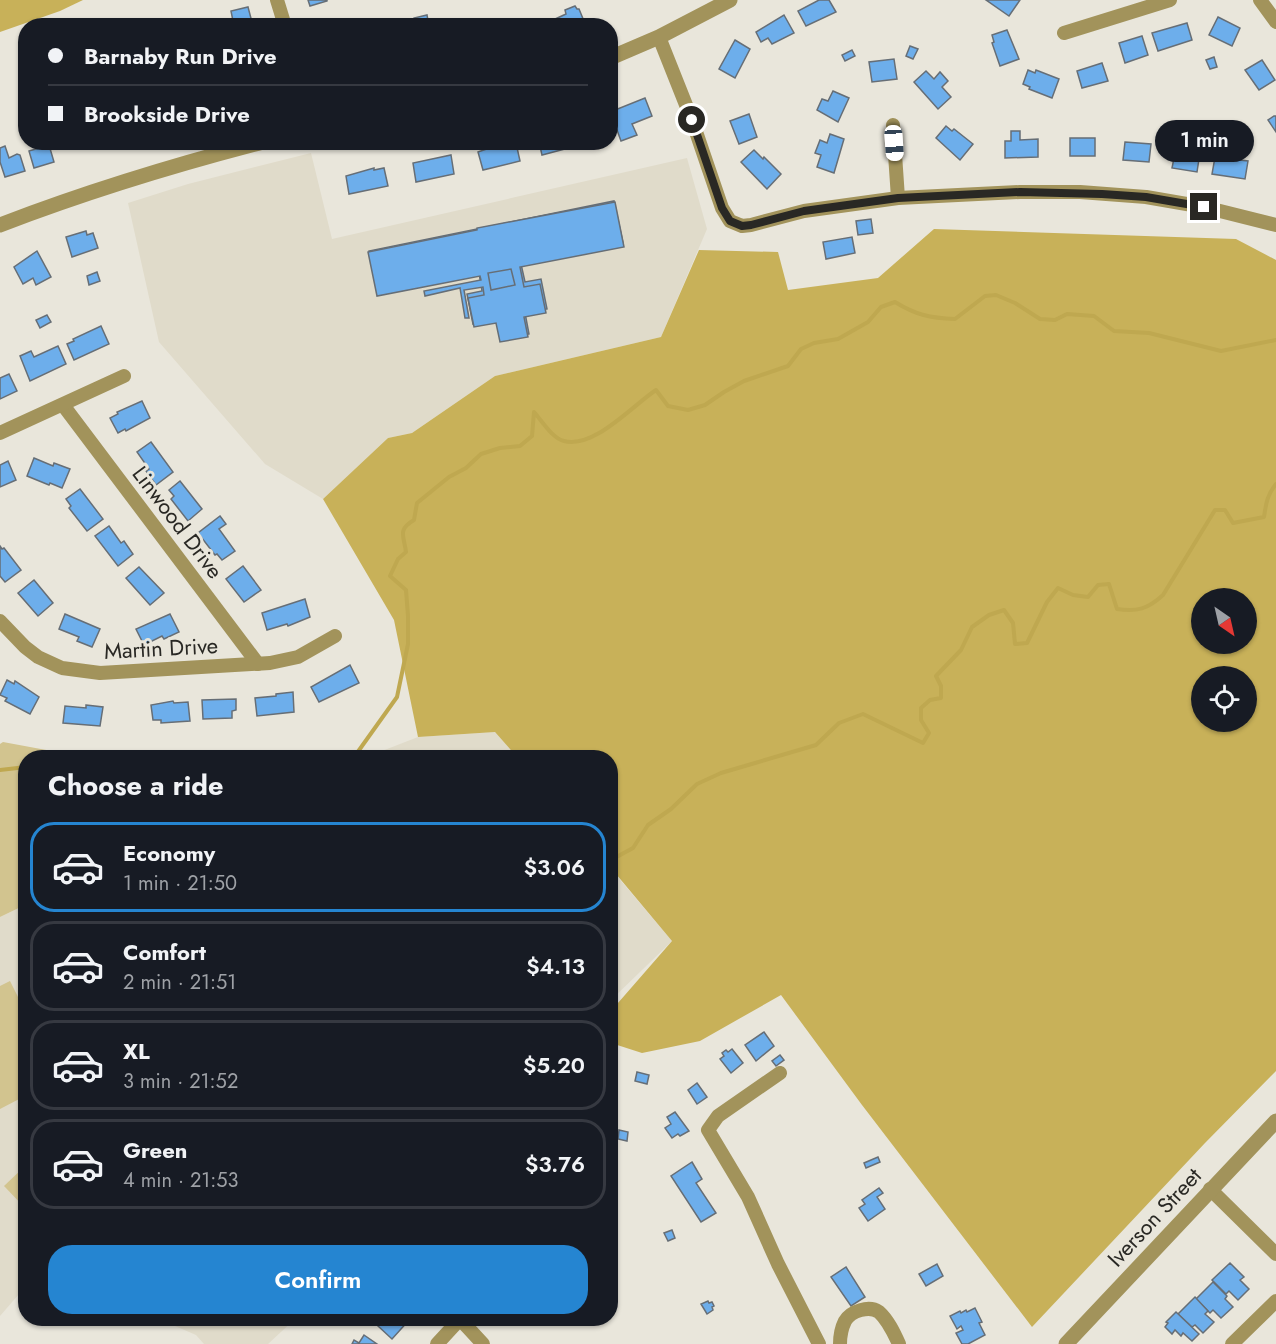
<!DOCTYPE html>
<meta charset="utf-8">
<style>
body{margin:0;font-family:Jost,sans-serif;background:#242831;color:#f1f3f6;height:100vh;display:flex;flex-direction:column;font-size:22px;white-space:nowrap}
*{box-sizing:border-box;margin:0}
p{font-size:20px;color:#9ea1a6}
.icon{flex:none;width:33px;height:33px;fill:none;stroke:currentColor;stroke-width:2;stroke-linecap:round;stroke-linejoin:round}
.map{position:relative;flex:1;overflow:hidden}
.side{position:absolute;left:18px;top:750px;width:600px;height:576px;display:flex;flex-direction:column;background:#171b24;border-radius:24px;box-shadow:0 2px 4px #0004}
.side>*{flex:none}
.hud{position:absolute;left:18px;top:18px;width:600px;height:132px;border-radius:24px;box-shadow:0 2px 4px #0004;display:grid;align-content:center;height:132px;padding:0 30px;background:#171b24}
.needle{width:39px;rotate:146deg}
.controls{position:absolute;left:1191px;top:588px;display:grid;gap:12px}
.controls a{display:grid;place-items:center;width:66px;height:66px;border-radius:50%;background:#171b24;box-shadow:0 2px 4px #0004;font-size:30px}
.end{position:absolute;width:27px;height:27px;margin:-14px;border:8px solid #292824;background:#fff;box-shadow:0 0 0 3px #fff}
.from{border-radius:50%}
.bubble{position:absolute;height:42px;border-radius:21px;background:#171b24;box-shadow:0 2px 4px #0004;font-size:20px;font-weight:600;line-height:42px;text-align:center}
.car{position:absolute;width:18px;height:36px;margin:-18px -9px;border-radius:8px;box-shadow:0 0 4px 2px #0007;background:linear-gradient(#fff 24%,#345 0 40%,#fff 0 76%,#345 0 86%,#fff 0)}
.hud b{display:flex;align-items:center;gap:21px;height:57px;font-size:22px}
.hud b+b{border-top:2px solid #363941}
.hud i{width:15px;height:15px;background:#f1f3f6}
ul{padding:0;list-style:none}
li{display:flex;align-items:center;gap:18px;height:90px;margin:0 12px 9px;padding:0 18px;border:3px solid #363941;border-radius:24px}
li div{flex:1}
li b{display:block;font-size:22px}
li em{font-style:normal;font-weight:600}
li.selected{border-color:#2585d1}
li>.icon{width:54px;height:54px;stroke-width:1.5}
h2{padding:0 30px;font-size:27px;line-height:72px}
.button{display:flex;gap:12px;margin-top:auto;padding:12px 30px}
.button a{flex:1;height:69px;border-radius:24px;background:#2585d1;color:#fff;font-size:24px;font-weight:600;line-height:69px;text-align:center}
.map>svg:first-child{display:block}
</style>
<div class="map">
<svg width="1276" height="1344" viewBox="0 0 1276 1344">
<rect width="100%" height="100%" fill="#e9e6db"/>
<g fill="#e0dbca">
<path d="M311 153 332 239 687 158 707 229 661 337 495 376 412 433 388 438 323 499 265 464 159 342 128 203 188 184Z"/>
<path d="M495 732 517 757 364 758 418 737Z"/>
<path d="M610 868 672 941 611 1000H610Z"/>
<path d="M25 905V1287L0 1316V917Z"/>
<path d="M159 1319 295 1318V1319L268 1344H204L196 1335Z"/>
</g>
<g fill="#d2c48f">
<path d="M3 742 84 757 26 758 25 905 0 917V744Z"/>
<path d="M10 981 25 1011V1096L0 1109V986Z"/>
<path d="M25 1166V1208L4 1186Z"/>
</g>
<g fill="#c8b159" fill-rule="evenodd">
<path d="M0 0H83L60 11 0 32Z"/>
<path d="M934 229 1236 239 1276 260V1071L1205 1143 1032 1327 862 1105 781 995 700 1041 642 1053 611 1043V1011L672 941 611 868 610 758 517 757 495 732 418 737 394 620 323 499 388 438 412 433 495 376 661 337 699 250 778 252 788 290 878 278ZM1202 598H1246V644H1202ZM1202 676H1246V722H1202Z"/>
</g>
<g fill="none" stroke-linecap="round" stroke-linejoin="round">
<g stroke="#bfa850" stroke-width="4">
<path d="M61 758H111"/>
<path d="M352 758 357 753 397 697 408 644V616L406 590 390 576 398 559 406 552C404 536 397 530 414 520L417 503 449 477 466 468 481 454 500 448 520 446 532 436 534 412C542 421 552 438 564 441 594 449 632 406 656 390L668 406 688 410 705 405 724 392 744 381 788 366 801 349 814 343 838 339 868 322 881 307 895 302C916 315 930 318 955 319L985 296 996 295 1015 303 1040 319 1055 320 1067 314 1094 316 1114 331 1149 333 1221 351 1276 340"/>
<path d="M0 770 26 767"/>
<path d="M611 860 633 848 648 825 671 809 697 784 721 773 816 745 839 723 863 714 923 743 929 733 921 720V708L930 700 941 698V686L936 676 961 650 972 627 989 615 1004 610 1013 623 1015 644 1027 643 1047 602 1058 588 1073 595 1088 597 1098 585 1109 584 1117 609C1137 612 1148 609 1163 595L1215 510H1225L1233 523 1264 517C1266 504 1267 495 1276 484"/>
</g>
</g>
<g fill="#6daeeb" stroke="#666e76" stroke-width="1.5" fill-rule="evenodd">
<path d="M308 0H327V1L310 6Z"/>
<path d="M819 0H829L836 12 806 26 798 11Z"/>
<path d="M986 0H1020L1009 16Z"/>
<path d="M575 6 577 9H579L586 26H540L566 14 565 10Z"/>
<path d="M248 7 253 26H234L231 11Z"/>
<path d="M427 15 429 26H415L414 18Z"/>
<path d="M784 15 794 33 772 44 768 38 761 42 756 32Z"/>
<path d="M1218 17 1240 28 1232 46 1209 35Z"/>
<path d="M1187 23 1192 40 1158 51 1152 33Z"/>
<path d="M1007 30 1019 59 1000 66 992 43 994 42 992 35Z"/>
<path d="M1142 36 1148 55 1125 63 1119 43Z"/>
<path d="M735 40 750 49 735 78 719 69Z"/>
<path d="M910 46 918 49 913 59 906 56Z"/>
<path d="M852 50 855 56 845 61 842 55Z"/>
<path d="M1214 57 1217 67 1210 69 1206 60Z"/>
<path d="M894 59 897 79 872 82 869 62Z"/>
<path d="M1262 60 1275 80 1259 90 1245 70Z"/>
<path d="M1102 63 1108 81 1082 88 1077 71Z"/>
<path d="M1028 70 1035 73 1036 70 1059 79 1052 98 1029 89 1030 87 1023 84Z"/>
<path d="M926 71 934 79 940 72 948 81 942 87 951 97 938 109 914 82Z"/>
<path d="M833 91 849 98 838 122 817 110 822 99 828 101Z"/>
<path d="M645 98 652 116 632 124 637 135 621 141 617 130 610 133V112Z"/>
<path d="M749 114 757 137 739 144 730 121Z"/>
<path d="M1274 116H1276V132L1268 120Z"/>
<path d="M946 126 952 131 954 129 973 144 960 160 936 138Z"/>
<path d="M1011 131H1020V140L1038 139V157L1005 158V141H1011Z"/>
<path d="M830 134 844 139 834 173 817 167 821 155 815 153 820 140 827 143Z"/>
<rect x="1070" y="138" width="25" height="18"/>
<path d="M539 142H579L580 145 542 155Z"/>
<path d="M1125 142 1151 144 1149 162 1123 160Z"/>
<path d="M516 143 520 161 483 170 478 152 498 145 499 147Z"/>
<path d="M49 145 54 162 34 168 29 151Z"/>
<path d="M5 146 9 158 17 154 20 155 25 171 5 177 0 162V148Z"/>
<path d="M1182 147 1199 152 1200 147 1208 149 1206 161 1199 159 1197 172 1172 168 1176 148 1182 149Z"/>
<path d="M754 150 763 159 764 157 781 174 767 189 741 162Z"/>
<path d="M451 155 454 174 416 182 413 163Z"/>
<path d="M1215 157 1248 161 1245 179 1212 174Z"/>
<path d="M374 168V170L384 168 388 186 349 194 346 176Z"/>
<path d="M614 201 623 243 521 264 525 282 541 279 547 309 525 313 529 334 501 340 496 319 473 324 467 294 482 291 479 273 378 294 369 251Z"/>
<path d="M615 202 624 247 520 267 524 287 540 284 546 313 524 317 528 337 500 342 496 323 474 327 468 298 484 295 483 287 464 290 469 318H465L460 288 425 296 424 291 481 280 480 276 377 296 368 252 477 230V228ZM511 269 515 285 491 290 488 273Z"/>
<path d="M871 219 873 233 858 235 856 221Z"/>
<path d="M86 231 87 235 93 233 98 248 72 257 66 237Z"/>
<path d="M852 237 855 253 826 259 823 242Z"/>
<path d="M37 251 51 277 36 285 33 278 23 284 14 267Z"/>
<path d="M97 272 100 281 89 285 87 276Z"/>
<path d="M47 315 51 322 40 328 36 320Z"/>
<path d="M101 326 109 344 74 360 67 344 74 341 73 339Z"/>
<path d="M58 346 66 364 30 381 20 356 31 351 34 357Z"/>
<path d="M9 374 17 391 0 399V378Z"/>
<path d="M142 401 150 418 126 431 125 429 118 433 110 418 118 414 117 412Z"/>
<path d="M151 442 173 472 156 485 146 471 149 469 137 452Z"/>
<path d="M34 458 53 466 54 463 70 469 62 488 50 483 49 485 27 476Z"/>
<path d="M8 461 16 480 0 487V465Z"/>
<path d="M180 481 202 509 188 521 171 499 174 496 169 490Z"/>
<path d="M80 489 103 519 87 531 69 508 71 506 66 499Z"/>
<path d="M220 516 226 524 219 529 235 551 222 560 217 554 215 555 198 533Z"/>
<path d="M109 526 121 543 124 541 133 554 118 566 95 536Z"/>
<path d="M0 546 2 549 4 548 21 570 5 582 0 576Z"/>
<path d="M243 566 261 590 244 602 226 579Z"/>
<path d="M139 567 164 593 150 605 126 578Z"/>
<path d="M34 580 53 603 38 616 18 593Z"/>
<path d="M305 599 310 617 288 626 287 624 267 630 262 613Z"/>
<path d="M65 614 100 629 92 647 77 641 79 637 59 629Z"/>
<path d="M170 614 179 632 164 639 162 636 144 645 136 629Z"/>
<path d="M350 665 359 683 319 702 311 687Z"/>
<path d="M7 680 14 684 15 681 39 697 30 714 5 701 7 698 0 695Z"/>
<path d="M293 692 294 712 257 716 255 698 276 696V694Z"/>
<path d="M236 699V710L232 711V718L203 719 202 700Z"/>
<path d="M173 701 174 703 188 702 190 721 161 723V720H153L151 705Z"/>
<path d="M86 705 103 707 100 726 63 723 65 706 86 708Z"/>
<path d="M764 1032 774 1046 756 1061 745 1045Z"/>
<path d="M732 1049 743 1063 731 1073 720 1059 724 1056 722 1053 726 1050 728 1052Z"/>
<path d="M780 1055 784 1060 776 1066 772 1061Z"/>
<path d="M637 1072 649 1075 647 1084 635 1081Z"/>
<path d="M697 1083 707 1097 697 1104 688 1090Z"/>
<path d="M675 1112 689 1131 680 1136 678 1134 672 1138 665 1128 671 1124 667 1117Z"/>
<path d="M619 1130 628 1132 627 1141 618 1139Z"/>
<path d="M878 1157 880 1162 866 1168 864 1163Z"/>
<path d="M692 1162 702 1179 696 1183 716 1213 701 1222 671 1176Z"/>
<path d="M879 1188 883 1193 877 1197 885 1209 868 1221 859 1208 865 1204 862 1200Z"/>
<path d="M672 1230 675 1238 668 1241 664 1233Z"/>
<path d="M1230 1263 1244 1277 1240 1280 1249 1289 1238 1300 1229 1291 1226 1294 1212 1280Z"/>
<path d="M937 1264 943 1276 926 1286 919 1274Z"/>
<path d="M846 1267 865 1297 851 1306 831 1277Z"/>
<path d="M1213 1282 1227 1296 1225 1299 1233 1307 1221 1318 1213 1310 1210 1313 1196 1299Z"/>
<path d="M1195 1297 1208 1311 1205 1314 1214 1322 1203 1333 1195 1325 1192 1327 1178 1314Z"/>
<path d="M708 1301 709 1303 712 1302 714 1306 712 1307 713 1310 707 1314 701 1304Z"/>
<path d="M975 1308 982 1322 979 1323 985 1335 968 1344H962L956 1333 963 1330 961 1326 957 1329 950 1316 960 1311 961 1313 966 1310 967 1312Z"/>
<path d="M1176 1312 1199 1334 1192 1341 1183 1333 1181 1336 1175 1330 1172 1334 1165 1327 1168 1323 1166 1322Z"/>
<path d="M386 1318H409L410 1319 392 1339 378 1326Z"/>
<path d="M364 1335 377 1344H352L354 1340 359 1343Z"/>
</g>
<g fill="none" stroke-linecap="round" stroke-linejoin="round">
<g stroke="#a2935b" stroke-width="14">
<path d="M277 0 285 26"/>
<path d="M1260 0 1276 22"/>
<path d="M1064 33 1170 0"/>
<path d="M659 37 692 120 722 208 730 221 742 226 751 225 804 211 898 198 1020 192H1080L1146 197 1204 207 1276 225"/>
<path d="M893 125 898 198"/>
<path d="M63 405 258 664"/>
<path d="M0 433 124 376"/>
<path d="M0 621 25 647 38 657 62 668 100 673 270 663 298 657 335 636"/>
<path d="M780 1073 718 1116 708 1130 748 1197 778 1264 819 1344"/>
<path d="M1210 1189 1276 1254"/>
<path d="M459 1318 483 1344"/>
<path d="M437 1344 460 1319"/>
<path d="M840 1344C840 1337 842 1327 845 1321 851 1311 869 1305 879 1312 888 1320 894 1333 899 1344"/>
<path d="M1232 1344 1276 1301"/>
</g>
<g stroke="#a2935b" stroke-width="15">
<path d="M610 58 659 37 730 0"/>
<path d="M0 225C86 192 174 165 263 142"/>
<path d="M1066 1344 1276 1121"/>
</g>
</g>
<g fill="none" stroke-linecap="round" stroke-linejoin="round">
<path stroke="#292824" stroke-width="8" d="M692 120 722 208 730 221 742 226 751 225 804 211 898 198 1020 192 1102 194 1146 197 1204 207"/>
</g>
<g text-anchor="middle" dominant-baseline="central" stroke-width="6" stroke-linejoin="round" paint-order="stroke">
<g font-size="22" fill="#292824" stroke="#e9e6db">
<text transform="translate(178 522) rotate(53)">Linwood Drive</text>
<text transform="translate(161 648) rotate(-3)">Martin Drive</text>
<text transform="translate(1154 1217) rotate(-47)">Iverson Street</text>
</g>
</g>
</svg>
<div class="controls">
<a><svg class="needle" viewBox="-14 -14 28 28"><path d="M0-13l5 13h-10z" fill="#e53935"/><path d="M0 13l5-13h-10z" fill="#9ea1a6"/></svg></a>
<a><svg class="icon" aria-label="locate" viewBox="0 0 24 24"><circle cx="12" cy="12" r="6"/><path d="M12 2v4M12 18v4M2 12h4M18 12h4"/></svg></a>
</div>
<i class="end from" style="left:692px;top:120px"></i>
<i class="end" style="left:1204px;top:207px"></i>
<div class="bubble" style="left:1155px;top:120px;width:99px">1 min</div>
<i class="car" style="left:894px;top:143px;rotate:176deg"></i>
<div class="hud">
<b><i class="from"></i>Barnaby Run Drive</b>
<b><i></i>Brookside Drive</b>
</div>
<section class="side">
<h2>Choose a ride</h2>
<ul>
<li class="selected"><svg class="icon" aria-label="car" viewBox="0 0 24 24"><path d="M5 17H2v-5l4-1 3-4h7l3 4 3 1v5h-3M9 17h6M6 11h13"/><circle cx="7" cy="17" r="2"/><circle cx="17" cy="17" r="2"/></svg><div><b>Economy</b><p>1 min · 21:50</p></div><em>$3.06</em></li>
<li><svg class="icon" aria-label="car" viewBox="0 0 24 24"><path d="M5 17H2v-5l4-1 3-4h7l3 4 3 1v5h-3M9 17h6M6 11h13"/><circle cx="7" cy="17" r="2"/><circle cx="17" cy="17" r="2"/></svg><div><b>Comfort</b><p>2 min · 21:51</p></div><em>$4.13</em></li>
<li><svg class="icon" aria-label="car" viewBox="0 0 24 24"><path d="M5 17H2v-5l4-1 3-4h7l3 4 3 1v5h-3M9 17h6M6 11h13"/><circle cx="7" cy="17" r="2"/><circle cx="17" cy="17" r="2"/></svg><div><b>XL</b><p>3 min · 21:52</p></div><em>$5.20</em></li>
<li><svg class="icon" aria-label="car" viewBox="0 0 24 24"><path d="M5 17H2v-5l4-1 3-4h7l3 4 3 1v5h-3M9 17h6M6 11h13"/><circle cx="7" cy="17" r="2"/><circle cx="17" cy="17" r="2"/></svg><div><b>Green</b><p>4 min · 21:53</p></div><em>$3.76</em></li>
</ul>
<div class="button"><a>Confirm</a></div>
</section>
</div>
